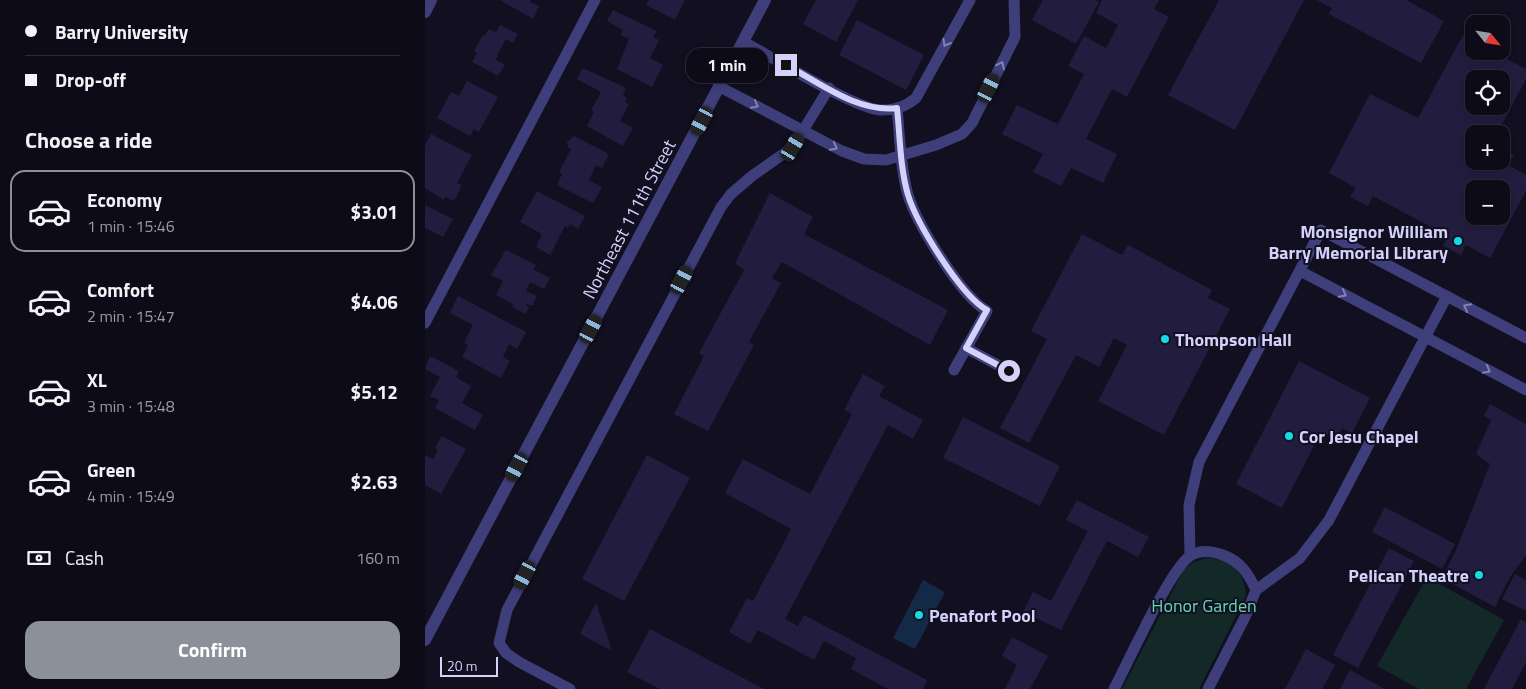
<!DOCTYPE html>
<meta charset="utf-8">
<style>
body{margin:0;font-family:"Titillium Web",sans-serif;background:#161421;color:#f1f3f6;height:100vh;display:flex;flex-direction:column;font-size:19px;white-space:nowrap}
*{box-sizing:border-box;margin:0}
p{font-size:16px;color:#9a9ba2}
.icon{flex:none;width:28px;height:28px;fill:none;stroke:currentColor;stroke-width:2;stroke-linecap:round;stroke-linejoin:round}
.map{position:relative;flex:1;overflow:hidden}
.panel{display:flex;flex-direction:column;background:#0d0b18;width:425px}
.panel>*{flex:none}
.banner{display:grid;align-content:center;height:110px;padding:0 25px;background:#0d0b18}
.needle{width:32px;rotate:120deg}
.fabs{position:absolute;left:1040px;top:15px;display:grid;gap:10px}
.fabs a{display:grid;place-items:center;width:45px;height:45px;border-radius:10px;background:#0d0b18;box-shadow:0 2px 8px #0003,0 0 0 1px #2d2b37;font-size:25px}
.scale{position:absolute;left:15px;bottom:12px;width:58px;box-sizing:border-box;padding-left:5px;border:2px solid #d4d2fb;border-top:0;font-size:14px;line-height:18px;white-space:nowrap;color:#d4d2fb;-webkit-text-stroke:4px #110f20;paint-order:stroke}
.end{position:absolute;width:22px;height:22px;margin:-11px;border:6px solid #d4d2fb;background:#111;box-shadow:0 0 0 2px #111}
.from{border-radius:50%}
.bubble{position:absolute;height:35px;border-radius:15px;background:#0d0b18;box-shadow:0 2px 8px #0003,0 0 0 1px #2d2b37;font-size:16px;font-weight:700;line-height:35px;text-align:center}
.car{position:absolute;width:15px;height:30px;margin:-15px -8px;border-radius:6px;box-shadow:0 0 4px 1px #0007;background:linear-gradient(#222 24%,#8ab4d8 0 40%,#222 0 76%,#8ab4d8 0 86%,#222 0)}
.banner b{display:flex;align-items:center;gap:18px;height:48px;font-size:19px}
.banner b+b{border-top:1px solid #2d2b37}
.banner i{width:12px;height:12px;background:#f1f3f6}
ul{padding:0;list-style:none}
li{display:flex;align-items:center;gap:15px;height:82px;margin:0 10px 8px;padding:0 15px;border:2px solid transparent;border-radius:15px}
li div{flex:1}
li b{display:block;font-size:19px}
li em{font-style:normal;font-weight:700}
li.active{border-color:#8c9099}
li>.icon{width:45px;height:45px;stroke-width:1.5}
h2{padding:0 25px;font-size:22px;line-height:60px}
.pay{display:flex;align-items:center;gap:12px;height:55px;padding:0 25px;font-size:19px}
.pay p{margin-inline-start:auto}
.action{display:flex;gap:10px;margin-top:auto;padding:10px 25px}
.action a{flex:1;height:58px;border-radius:15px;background:#8c9099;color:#fff;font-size:20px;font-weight:700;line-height:58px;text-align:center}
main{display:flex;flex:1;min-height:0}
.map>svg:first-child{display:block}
</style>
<main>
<section class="panel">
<div class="banner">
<b><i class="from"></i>Barry University</b>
<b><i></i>Drop-off</b>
</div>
<h2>Choose a ride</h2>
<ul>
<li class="active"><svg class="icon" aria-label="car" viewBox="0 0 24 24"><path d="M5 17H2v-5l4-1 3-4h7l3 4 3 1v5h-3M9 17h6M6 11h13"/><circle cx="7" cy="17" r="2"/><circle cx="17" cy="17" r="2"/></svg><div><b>Economy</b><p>1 min · 15:46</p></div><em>$3.01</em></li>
<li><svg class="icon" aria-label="car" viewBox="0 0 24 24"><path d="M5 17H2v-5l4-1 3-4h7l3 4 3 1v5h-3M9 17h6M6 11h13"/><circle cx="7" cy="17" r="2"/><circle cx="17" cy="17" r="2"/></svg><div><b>Comfort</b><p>2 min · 15:47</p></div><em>$4.06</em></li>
<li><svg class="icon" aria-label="car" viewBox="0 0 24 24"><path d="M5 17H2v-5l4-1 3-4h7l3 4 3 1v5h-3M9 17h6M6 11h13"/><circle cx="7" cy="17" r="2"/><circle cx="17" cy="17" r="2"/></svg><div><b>XL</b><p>3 min · 15:48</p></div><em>$5.12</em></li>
<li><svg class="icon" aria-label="car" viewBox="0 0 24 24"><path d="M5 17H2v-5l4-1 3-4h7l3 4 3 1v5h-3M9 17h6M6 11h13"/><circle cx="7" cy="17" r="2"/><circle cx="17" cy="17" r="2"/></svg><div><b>Green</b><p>4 min · 15:49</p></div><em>$2.63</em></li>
</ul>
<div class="pay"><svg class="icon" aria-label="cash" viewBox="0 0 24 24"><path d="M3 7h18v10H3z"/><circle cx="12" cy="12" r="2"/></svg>Cash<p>160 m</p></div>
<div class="action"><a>Confirm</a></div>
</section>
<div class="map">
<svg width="1101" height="689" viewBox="0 0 1101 689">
<rect width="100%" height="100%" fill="#110f20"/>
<g fill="#132927">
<path d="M781 558C807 559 819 571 821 596L774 689H697L759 569 769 562Z"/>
<path d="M1002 577 1079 620 1041 689H994L952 666Z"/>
</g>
<path fill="#142945" d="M498 580 520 592 490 649 468 638Z"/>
<g fill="#221d3f" fill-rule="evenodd">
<path d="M75 0H106L105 2 114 6 108 19Z"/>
<path d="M224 0H260L250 20 221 5Z"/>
<path d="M391 0H433L411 42 378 24Z"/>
<path d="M618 0H671L674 2 651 44 607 20Z"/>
<path d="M677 0H734L729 9 744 17 702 97 687 89 661 139 692 154 678 183 646 168 636 186 608 172 618 154 577 134 592 105 633 124 659 74 643 66 659 36 681 48 693 25 671 13Z"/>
<path d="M794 0H879L810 130 743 95Z"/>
<path d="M892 0H981L1019 21 996 63 904 14 907 8Z"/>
<path d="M188 10 232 31 228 37 234 40 225 58 238 65 227 87 192 69 204 39 196 35 198 30 182 21Z"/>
<path d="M432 20 499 55 481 90 414 55Z"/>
<path d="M75 25 93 34 88 43 81 39 74 52 71 60 80 65 73 76 47 62 52 53 49 52 57 36H59L64 29 71 32Z"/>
<path d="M1038 35 1049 41V51H1067L1101 69V79L1072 134H1049V161H1076V149L1089 155 1083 165 1101 175V191L1065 258 1041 245 1036 255 1018 246 1023 236 948 196 943 206 925 197 931 188 904 173 945 94 993 118ZM1049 79H1076V106H1049ZM1049 189H1076V216H1049Z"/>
<path d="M158 68 201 88 198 95 202 98 200 102 204 104 195 121 208 128 198 146 162 126 169 112 166 110 176 92 152 79Z"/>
<path d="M42 81 73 97 54 132 49 129 45 136 12 118 26 92 34 96Z"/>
<path d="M6 134 47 155 32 183 37 185 29 201 20 197 19 200 0 188V145Z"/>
<path d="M149 136 184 154 177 168 171 165 164 180 177 187 168 203 132 185 137 174 134 172 146 149 143 147 142 142Z"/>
<path d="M112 191 160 216 153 229 145 224 143 228 140 226 125 255 111 247 117 234 95 222Z"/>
<path d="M345 193 388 217 379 234 523 310 505 345 357 262 347 278 356 283 324 342 329 345 283 431 249 414 279 356 274 353 319 270 310 263Z"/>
<path d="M0 205 28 219 18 237 0 228Z"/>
<path d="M657 234 697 255 703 245 787 290 783 298 805 309 739 435 673 401 702 345 689 338 674 367 651 355 604 443 575 428 622 339 606 331Z"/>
<path d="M81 250 111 265 108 269 125 278 119 289 105 282 101 291 112 296 107 306 102 304 101 306 104 307 101 314 87 307 88 304 71 295 78 281 66 275Z"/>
<path d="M33 296 101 332 92 349 84 344 78 357 85 361 76 378 37 357 43 345 39 343 48 325 25 313Z"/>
<path d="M5 356 34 371 31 377 46 386 37 403 58 415 50 430 10 408 14 400 5 396 15 377 0 369Z"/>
<path d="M874 361 945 398 927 433 917 428 911 439 896 432 857 508 811 484Z"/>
<path d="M438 374 460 386 454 396 498 420 488 439 463 425 360 619 373 626 379 615 502 680 498 689H463L426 669 431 658 399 641 389 660 333 630 325 644 304 632 322 598 328 601 366 529 300 493 318 459 385 494 427 414 419 410Z"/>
<path d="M1065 404 1101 424V555L1085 577 1070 607 1017 578 1032 548 1065 464 1051 454 1066 420 1059 416Z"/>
<path d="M538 417 635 466 615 506 518 458Z"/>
<path d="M17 436 41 449 16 494 0 485V455L8 459 13 450 10 448Z"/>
<path d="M222 455 265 478 199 601 157 579Z"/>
<path d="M652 500 724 537 713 557 682 541 636 630 598 612 608 592 626 601 663 531 641 520Z"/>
<path d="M960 507 1030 544 1017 569 947 532Z"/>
<path d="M964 548 989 561 933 668 908 655Z"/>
<path d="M1090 574 1101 580V611L1077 599Z"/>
<path d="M171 603 187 651 155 634Z"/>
<path d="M1096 619 1101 622V662L1087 689H1059Z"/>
<path d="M225 629 339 689H235L202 672Z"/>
<path d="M587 637 623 656 605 689H580L592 665 577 656Z"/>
<path d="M881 649 910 665 897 689H860Z"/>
<path d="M925 670 960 689H915Z"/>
</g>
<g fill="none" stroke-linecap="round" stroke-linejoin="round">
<g stroke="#3e3f7a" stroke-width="11">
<path d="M319 42C345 56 432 110 456 110 470 110 480 107 491 98L545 0"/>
<path d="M295 87 417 151 439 159 461 160 511 145 537 134 547 123 590 37 589 0"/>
<path d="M472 108C475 136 475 168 483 195 492 224 536 296 562 311L529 370"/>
<path d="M875 271 1101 390"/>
<path d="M0 323 170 0"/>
<path d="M541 348 584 371"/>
<path d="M765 556 764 505 774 462 896 230 1101 338"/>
<path d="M831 590 875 558 904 520 1022 296"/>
<path d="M145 689 94 662 81 653 74 643 82 610 296 207 306 194 327 176 368 147 404 88"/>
<path d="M689 689C703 663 745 569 765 556 775 549 787 551 798 555 816 562 823 573 831 590L820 617 783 689"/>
</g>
<path stroke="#3e3f7a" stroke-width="12" d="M0 12 6 0"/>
<path stroke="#3e3f7a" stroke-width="12" d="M0 640 340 0"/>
</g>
<defs><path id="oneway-chevron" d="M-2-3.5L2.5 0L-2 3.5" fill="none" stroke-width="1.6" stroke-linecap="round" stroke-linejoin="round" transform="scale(1.25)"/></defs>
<g stroke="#8281b4">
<use href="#oneway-chevron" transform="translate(521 43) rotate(119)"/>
<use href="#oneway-chevron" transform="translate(576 65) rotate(-64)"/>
<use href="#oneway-chevron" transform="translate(330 105) rotate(28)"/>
<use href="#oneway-chevron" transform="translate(409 147) rotate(28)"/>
<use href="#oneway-chevron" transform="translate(918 294) rotate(28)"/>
<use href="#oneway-chevron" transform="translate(1042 307) rotate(-152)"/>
<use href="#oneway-chevron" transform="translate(1062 370) rotate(28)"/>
</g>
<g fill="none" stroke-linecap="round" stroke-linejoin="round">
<path stroke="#d4d2fb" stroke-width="6" d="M361 65C395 83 433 113 472 108 475 136 475 168 483 195 492 224 536 296 562 310L541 348 584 371"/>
</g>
<g fill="#15dae3" stroke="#110f20" stroke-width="2">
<circle cx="1033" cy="241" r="5"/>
<circle cx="740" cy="339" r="5"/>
<circle cx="864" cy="436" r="5"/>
<circle cx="1054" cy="575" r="5"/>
<circle cx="494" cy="615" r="5"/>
</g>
<g text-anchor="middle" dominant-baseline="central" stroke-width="4" stroke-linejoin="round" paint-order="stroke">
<g font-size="18" fill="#d4d2fb" stroke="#110f20">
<text transform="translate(204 219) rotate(-62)">Northeast 111th Street</text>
</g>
<g font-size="18" font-weight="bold" fill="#d4d2fb" stroke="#110f20" text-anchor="start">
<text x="1023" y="231" text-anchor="end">Monsignor William<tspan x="1023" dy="21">Barry Memorial Library</tspan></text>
<text x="750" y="339">Thompson Hall</text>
<text x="874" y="436">Cor Jesu Chapel</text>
<text x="1044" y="575" text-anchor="end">Pelican Theatre</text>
<text x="504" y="615">Penafort Pool</text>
</g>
<g font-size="18" fill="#65d4b2" stroke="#110f20">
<text x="779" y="605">Honor Garden</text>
</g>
</g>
</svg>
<div class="fabs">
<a><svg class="needle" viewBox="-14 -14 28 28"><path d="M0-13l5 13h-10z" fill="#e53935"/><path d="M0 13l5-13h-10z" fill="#9a9ba2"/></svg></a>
<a><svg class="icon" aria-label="locate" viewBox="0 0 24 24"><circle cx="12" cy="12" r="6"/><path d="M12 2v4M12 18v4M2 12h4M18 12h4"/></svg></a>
<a>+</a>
<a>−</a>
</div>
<div class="scale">20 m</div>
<i class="end from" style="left:584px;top:371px"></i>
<i class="end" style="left:361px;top:65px"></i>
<div class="bubble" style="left:261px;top:48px;width:82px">1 min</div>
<i class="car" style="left:564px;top:88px;rotate:26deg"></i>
<i class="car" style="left:277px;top:121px;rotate:208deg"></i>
<i class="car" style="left:368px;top:147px;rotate:31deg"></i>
<i class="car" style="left:257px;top:280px;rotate:28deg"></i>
<i class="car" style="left:166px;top:329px;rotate:28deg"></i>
<i class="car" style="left:92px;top:467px;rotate:208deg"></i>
<i class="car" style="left:100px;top:575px;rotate:208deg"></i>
</div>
</main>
